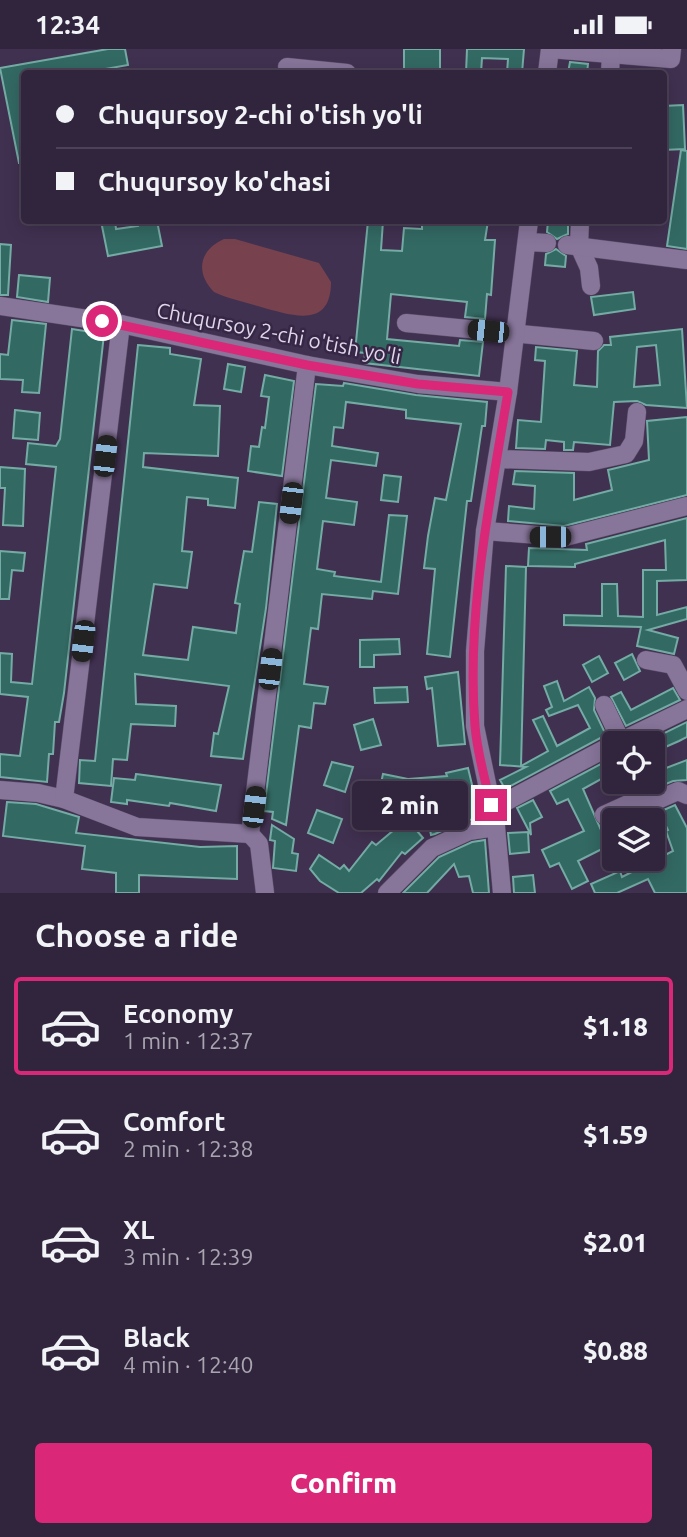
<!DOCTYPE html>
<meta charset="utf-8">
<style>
body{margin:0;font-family:Ubuntu,sans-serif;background:#392d44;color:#f1f3f6;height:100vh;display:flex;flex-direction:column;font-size:26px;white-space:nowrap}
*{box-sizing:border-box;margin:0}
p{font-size:23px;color:#a8a5b0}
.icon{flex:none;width:38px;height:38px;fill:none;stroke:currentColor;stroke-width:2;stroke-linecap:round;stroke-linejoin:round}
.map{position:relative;height:844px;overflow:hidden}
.details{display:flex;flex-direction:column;background:#31253d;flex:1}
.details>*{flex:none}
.top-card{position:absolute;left:21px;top:21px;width:646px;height:154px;border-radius:7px;box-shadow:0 4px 18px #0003,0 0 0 2px #4c4257;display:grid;align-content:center;height:154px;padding:0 35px;background:#31253d}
.fabs{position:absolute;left:602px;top:682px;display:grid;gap:14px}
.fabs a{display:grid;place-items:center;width:63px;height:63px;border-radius:7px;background:#31253d;box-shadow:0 4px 18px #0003,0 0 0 2px #4c4257;font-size:35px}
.end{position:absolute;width:32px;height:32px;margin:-16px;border:9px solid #db2777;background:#fff;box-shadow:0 0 0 4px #fff}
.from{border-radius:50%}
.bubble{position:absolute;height:49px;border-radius:7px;background:#31253d;box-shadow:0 4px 18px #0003,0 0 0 2px #4c4257;font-size:23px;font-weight:800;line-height:49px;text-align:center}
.car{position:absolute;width:21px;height:42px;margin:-21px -10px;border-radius:9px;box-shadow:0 0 5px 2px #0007;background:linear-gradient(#222 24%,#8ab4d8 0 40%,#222 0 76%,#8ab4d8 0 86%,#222 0)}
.top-card b{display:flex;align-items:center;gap:24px;height:66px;font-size:26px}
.top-card b+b{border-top:2px solid #4c4257}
.top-card i{width:18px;height:18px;background:#f1f3f6}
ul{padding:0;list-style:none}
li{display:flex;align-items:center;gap:21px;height:98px;margin:0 14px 10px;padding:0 21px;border:4px solid transparent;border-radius:7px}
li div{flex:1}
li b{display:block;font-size:26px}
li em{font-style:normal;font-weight:800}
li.on{border-color:#db2777}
li>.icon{width:63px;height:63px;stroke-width:1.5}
h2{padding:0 35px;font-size:32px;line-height:84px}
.action{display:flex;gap:14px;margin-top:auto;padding:14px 35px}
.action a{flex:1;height:80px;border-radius:7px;background:#db2777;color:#fff;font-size:28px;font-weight:800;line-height:80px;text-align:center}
.status{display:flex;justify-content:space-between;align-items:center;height:49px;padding:0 35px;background:#31253d;direction:ltr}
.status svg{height:19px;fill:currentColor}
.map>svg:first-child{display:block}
</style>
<div class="status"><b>12:34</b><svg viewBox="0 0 49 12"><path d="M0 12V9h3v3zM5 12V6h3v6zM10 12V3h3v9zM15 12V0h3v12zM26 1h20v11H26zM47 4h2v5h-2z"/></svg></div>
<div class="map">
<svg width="687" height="844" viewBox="0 0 687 844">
<rect width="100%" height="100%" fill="#413151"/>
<path fill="#77424e" d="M224 190H235L319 214 331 233C331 281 291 266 261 258 245 253 229 250 214 243 195 224 199 201 224 190Z"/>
<g fill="#336963" stroke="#74aba4" stroke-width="2" fill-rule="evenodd">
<path d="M108 0H125L128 16 83 24H24V114H19L0 19Z"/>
<rect x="404" y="0" width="36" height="24"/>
<path d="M467 0H524L522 24H507L508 10 482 9 481 24H466Z"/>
<path d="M570 13 588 15 587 24H568Z"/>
<path d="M683 56 685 100 663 101V57Z"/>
<path d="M681 101 687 102V200L667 197Z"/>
<path d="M101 172H115L116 180 138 177 137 172H157L162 197 108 207Z"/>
<path d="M368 172H383L381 201 402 202 404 179 422 180V172H488L485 191H495L491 246 487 245 485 270 465 268 467 253 391 245 387 290 459 297 460 291 483 293 479 327 364 314 365 304 355 303Z"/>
<path d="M548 172H568V185L557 190 547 183Z"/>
<path d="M0 195 11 196 8 246H0Z"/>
<path d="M556 200 566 207 565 218 545 216 546 205Z"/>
<path d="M19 226 50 229 48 253 17 248Z"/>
<path d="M633 243 635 260 594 266 591 248Z"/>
<path d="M12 271 46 275 39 344 22 343 23 331 0 330V305L8 306Z"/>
<path d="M72 280 104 285 64 644 59 673H55L53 705H49L47 733 0 728V705L20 707 28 648 0 645V604L12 605 11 633 32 635 56 418 26 415 28 394 56 397 60 390Z"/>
<path d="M682 280 687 359 646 356 637 352 614 353 610 396 574 393 573 401H564V393L546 391 545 400 516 399 518 371 541 373 545 312 535 311 536 298 577 302 574 336 597 338 598 302 604 296H611L610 288ZM656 296 660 336 634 338 637 298Z"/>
<path d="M138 296 170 299V305L201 310 194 356 220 357 218 407 144 404 143 418 238 429 235 459 208 456V450L187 448 182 502 192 503 187 539 154 535 143 606 188 611 193 578 236 584 240 555 235 554 244 502 252 503 259 453 277 455 266 559 243 710 211 707 214 684 218 685 229 637 135 625 136 655 176 657 175 677 131 675 127 711 113 710 111 737 79 734 80 711 95 712Z"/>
<path d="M228 315 245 318 241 343 224 340Z"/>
<path d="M265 326 294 332 282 427 248 422 251 397 259 398 262 378 265 379 269 348 261 347Z"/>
<path d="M344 334 416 346 487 353 485 377H482L471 452H467L450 608 427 605 435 520 424 519 428 487 435 449 446 451 461 375 406 369V361L346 353 343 379 334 378 332 397 378 404 376 417 331 411 326 449 357 453 354 476 323 472 317 520 335 523 334 527 381 533 389 466 407 467 398 545 373 542 372 550 322 545 318 580 311 579 304 635 328 638 325 655 314 654 311 679 299 677 286 776 272 770 273 763 264 762 316 335 343 337Z"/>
<path d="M15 361 40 364 38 391 13 389Z"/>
<path d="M687 368V446L564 477 508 472 509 457 534 460 535 437 513 435 515 422 574 424V451L612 441 608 421 649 411 647 372Z"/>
<path d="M0 418 25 420 23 477 3 476 5 439H0Z"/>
<path d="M384 426 401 428 398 453 381 451Z"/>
<path d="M687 469V531L657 532V566L687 558V570L648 581 678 589 674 605 637 597 641 578 564 576V566L602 567V535H617L618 567 643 568V521H666L665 491 575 515V518L528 517 529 499 587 501 586 495Z"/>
<path d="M0 502 25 504 23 522 12 521 9 550H0Z"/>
<path d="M506 517 526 518 521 717 548 702 533 671 543 667 557 697 590 679 578 656 549 667 546 661 552 658 544 637 557 632 564 652 589 638 595 649 594 661 606 686 505 740 500 731 526 718 500 716Z"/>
<path d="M399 590 400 605 374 606V618H360V591Z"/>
<path d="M632 605 640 622 624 631 615 614Z"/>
<path d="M599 607 608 624 592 633 583 616Z"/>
<path d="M458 623 465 695 438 697 432 639 427 640 425 628Z"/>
<path d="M407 638 408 653 375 654 374 639Z"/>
<path d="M673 639 680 651 626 677 611 648 621 643 631 661Z"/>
<path d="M373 670 381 696 361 701 354 676Z"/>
<path d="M687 673V688L679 692 654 703 653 695H642Z"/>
<path d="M614 708V723L583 740 608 797 578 812 588 832 572 840 559 814 550 818 542 801 584 782 568 750 557 755 550 742Z"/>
<path d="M687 711V731L673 732 647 743 643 741 640 733H653V724Z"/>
<path d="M332 713 353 718 345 743 324 736Z"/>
<path d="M468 719 480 769 464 772 435 785 431 786 424 751 399 753 378 748 383 725 408 730 447 727 446 724Z"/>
<path d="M136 725 221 736 216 762 170 754 169 757 127 751V755L111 753 114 729 135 731Z"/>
<path d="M533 751 542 768 530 774 531 786 517 759Z"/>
<path d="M7 753 36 755 79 768 76 784 200 798 237 797V830L139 826V844H116V824L82 820 85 797 3 787Z"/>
<path d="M675 756 687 779V844H655L648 830 617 844H595L591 835 620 822 622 828 673 802 666 782 668 781 659 763Z"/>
<path d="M317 761 342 770 333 794 308 784Z"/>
<path d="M407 770 423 789 405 805 402 803 379 832 377 830 361 844H339L320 832 310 820 319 806 340 820 344 816 349 822 372 793 376 796Z"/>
<path d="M272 776 294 790 292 804 298 805 296 822 273 819 275 792 270 791Z"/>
<path d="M528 783 529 803 510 805 508 784Z"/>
<path d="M485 791 489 844H473L469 827 459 828 454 815 427 844H403L439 808 472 793Z"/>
<path d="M533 826 535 844H514L513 828Z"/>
</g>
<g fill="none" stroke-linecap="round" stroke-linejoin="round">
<g stroke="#5b4d68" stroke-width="19">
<g id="minor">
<path d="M550 0 671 10 672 0"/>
<path d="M287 18 347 24"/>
<path d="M547 24 550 0"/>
<path d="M610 24 611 5"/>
<path d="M580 172 579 197 589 219 591 237"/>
<path d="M527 193 547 194"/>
<path d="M567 196 687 211"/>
<path d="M0 257 121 275 307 316 418 335 508 343"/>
<path d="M406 274 594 292"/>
<path d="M497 410 589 413 626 405 634 392 637 363"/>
<path d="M485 482 565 488 687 457"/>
<path d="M646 611 673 616 687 642"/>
<path d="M604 656 621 692"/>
<path d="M615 695 687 660"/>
<path d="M0 741 38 744 64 750 137 778 250 785"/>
<path d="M64 750 121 275"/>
<path d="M491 756 505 753 614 695"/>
<path d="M604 766 637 751 646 756 678 742 687 746"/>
<path d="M265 844 259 795 250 785 307 316"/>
<path d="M387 844 432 799 469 782 496 778"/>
<path d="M502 844 496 778 475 677V602L485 482 508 343 529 172"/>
</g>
</g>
<use href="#minor" stroke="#87759a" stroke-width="18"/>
</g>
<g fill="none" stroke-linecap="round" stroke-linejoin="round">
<path stroke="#db2777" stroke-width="9" d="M102 272 307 316 418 335 508 343C490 452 466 566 475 677 477 703 485 730 491 756"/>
</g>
<g text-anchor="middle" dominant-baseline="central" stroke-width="5" stroke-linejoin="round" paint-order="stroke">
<g font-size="21" fill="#dfd6ea" stroke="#372746">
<text transform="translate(279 284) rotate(11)">Chuqursoy 2-chi o'tish yo'li</text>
</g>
</g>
</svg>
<div class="fabs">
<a><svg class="icon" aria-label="locate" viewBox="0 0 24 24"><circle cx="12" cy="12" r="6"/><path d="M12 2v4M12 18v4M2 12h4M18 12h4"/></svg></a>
<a><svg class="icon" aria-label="layers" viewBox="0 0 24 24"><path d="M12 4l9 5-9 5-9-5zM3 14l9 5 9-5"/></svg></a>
</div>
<i class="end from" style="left:102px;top:272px"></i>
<i class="end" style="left:491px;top:756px"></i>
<div class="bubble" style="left:352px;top:732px;width:116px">2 min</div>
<i class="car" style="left:488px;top:282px;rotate:276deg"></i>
<i class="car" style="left:105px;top:407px;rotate:7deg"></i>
<i class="car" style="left:291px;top:454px;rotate:187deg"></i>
<i class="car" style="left:550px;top:488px;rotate:270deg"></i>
<i class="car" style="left:83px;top:592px;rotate:187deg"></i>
<i class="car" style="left:270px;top:620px;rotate:7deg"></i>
<i class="car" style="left:254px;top:758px;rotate:7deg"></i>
<div class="top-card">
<b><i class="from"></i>Chuqursoy 2-chi o'tish yo'li</b>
<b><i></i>Chuqursoy ko'chasi</b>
</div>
</div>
<section class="details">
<h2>Choose a ride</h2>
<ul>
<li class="on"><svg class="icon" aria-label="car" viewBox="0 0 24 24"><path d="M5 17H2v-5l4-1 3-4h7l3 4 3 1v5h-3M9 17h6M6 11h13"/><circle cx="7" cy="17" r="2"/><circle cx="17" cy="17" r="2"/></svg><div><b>Economy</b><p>1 min · 12:37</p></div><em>$1.18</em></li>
<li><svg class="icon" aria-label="car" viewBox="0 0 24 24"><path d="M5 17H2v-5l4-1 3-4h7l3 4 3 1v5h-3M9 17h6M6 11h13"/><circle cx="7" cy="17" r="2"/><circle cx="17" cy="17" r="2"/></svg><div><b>Comfort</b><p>2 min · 12:38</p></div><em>$1.59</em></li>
<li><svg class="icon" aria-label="car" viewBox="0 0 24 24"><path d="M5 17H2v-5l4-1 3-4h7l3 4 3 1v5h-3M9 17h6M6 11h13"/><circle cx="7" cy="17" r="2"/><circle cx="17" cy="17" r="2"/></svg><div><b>XL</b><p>3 min · 12:39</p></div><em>$2.01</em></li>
<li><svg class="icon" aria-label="car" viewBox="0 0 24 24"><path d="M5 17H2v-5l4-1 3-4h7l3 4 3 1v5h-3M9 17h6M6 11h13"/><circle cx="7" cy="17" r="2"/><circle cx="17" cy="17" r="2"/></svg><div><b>Black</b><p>4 min · 12:40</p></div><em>$0.88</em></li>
</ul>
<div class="action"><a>Confirm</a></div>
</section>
